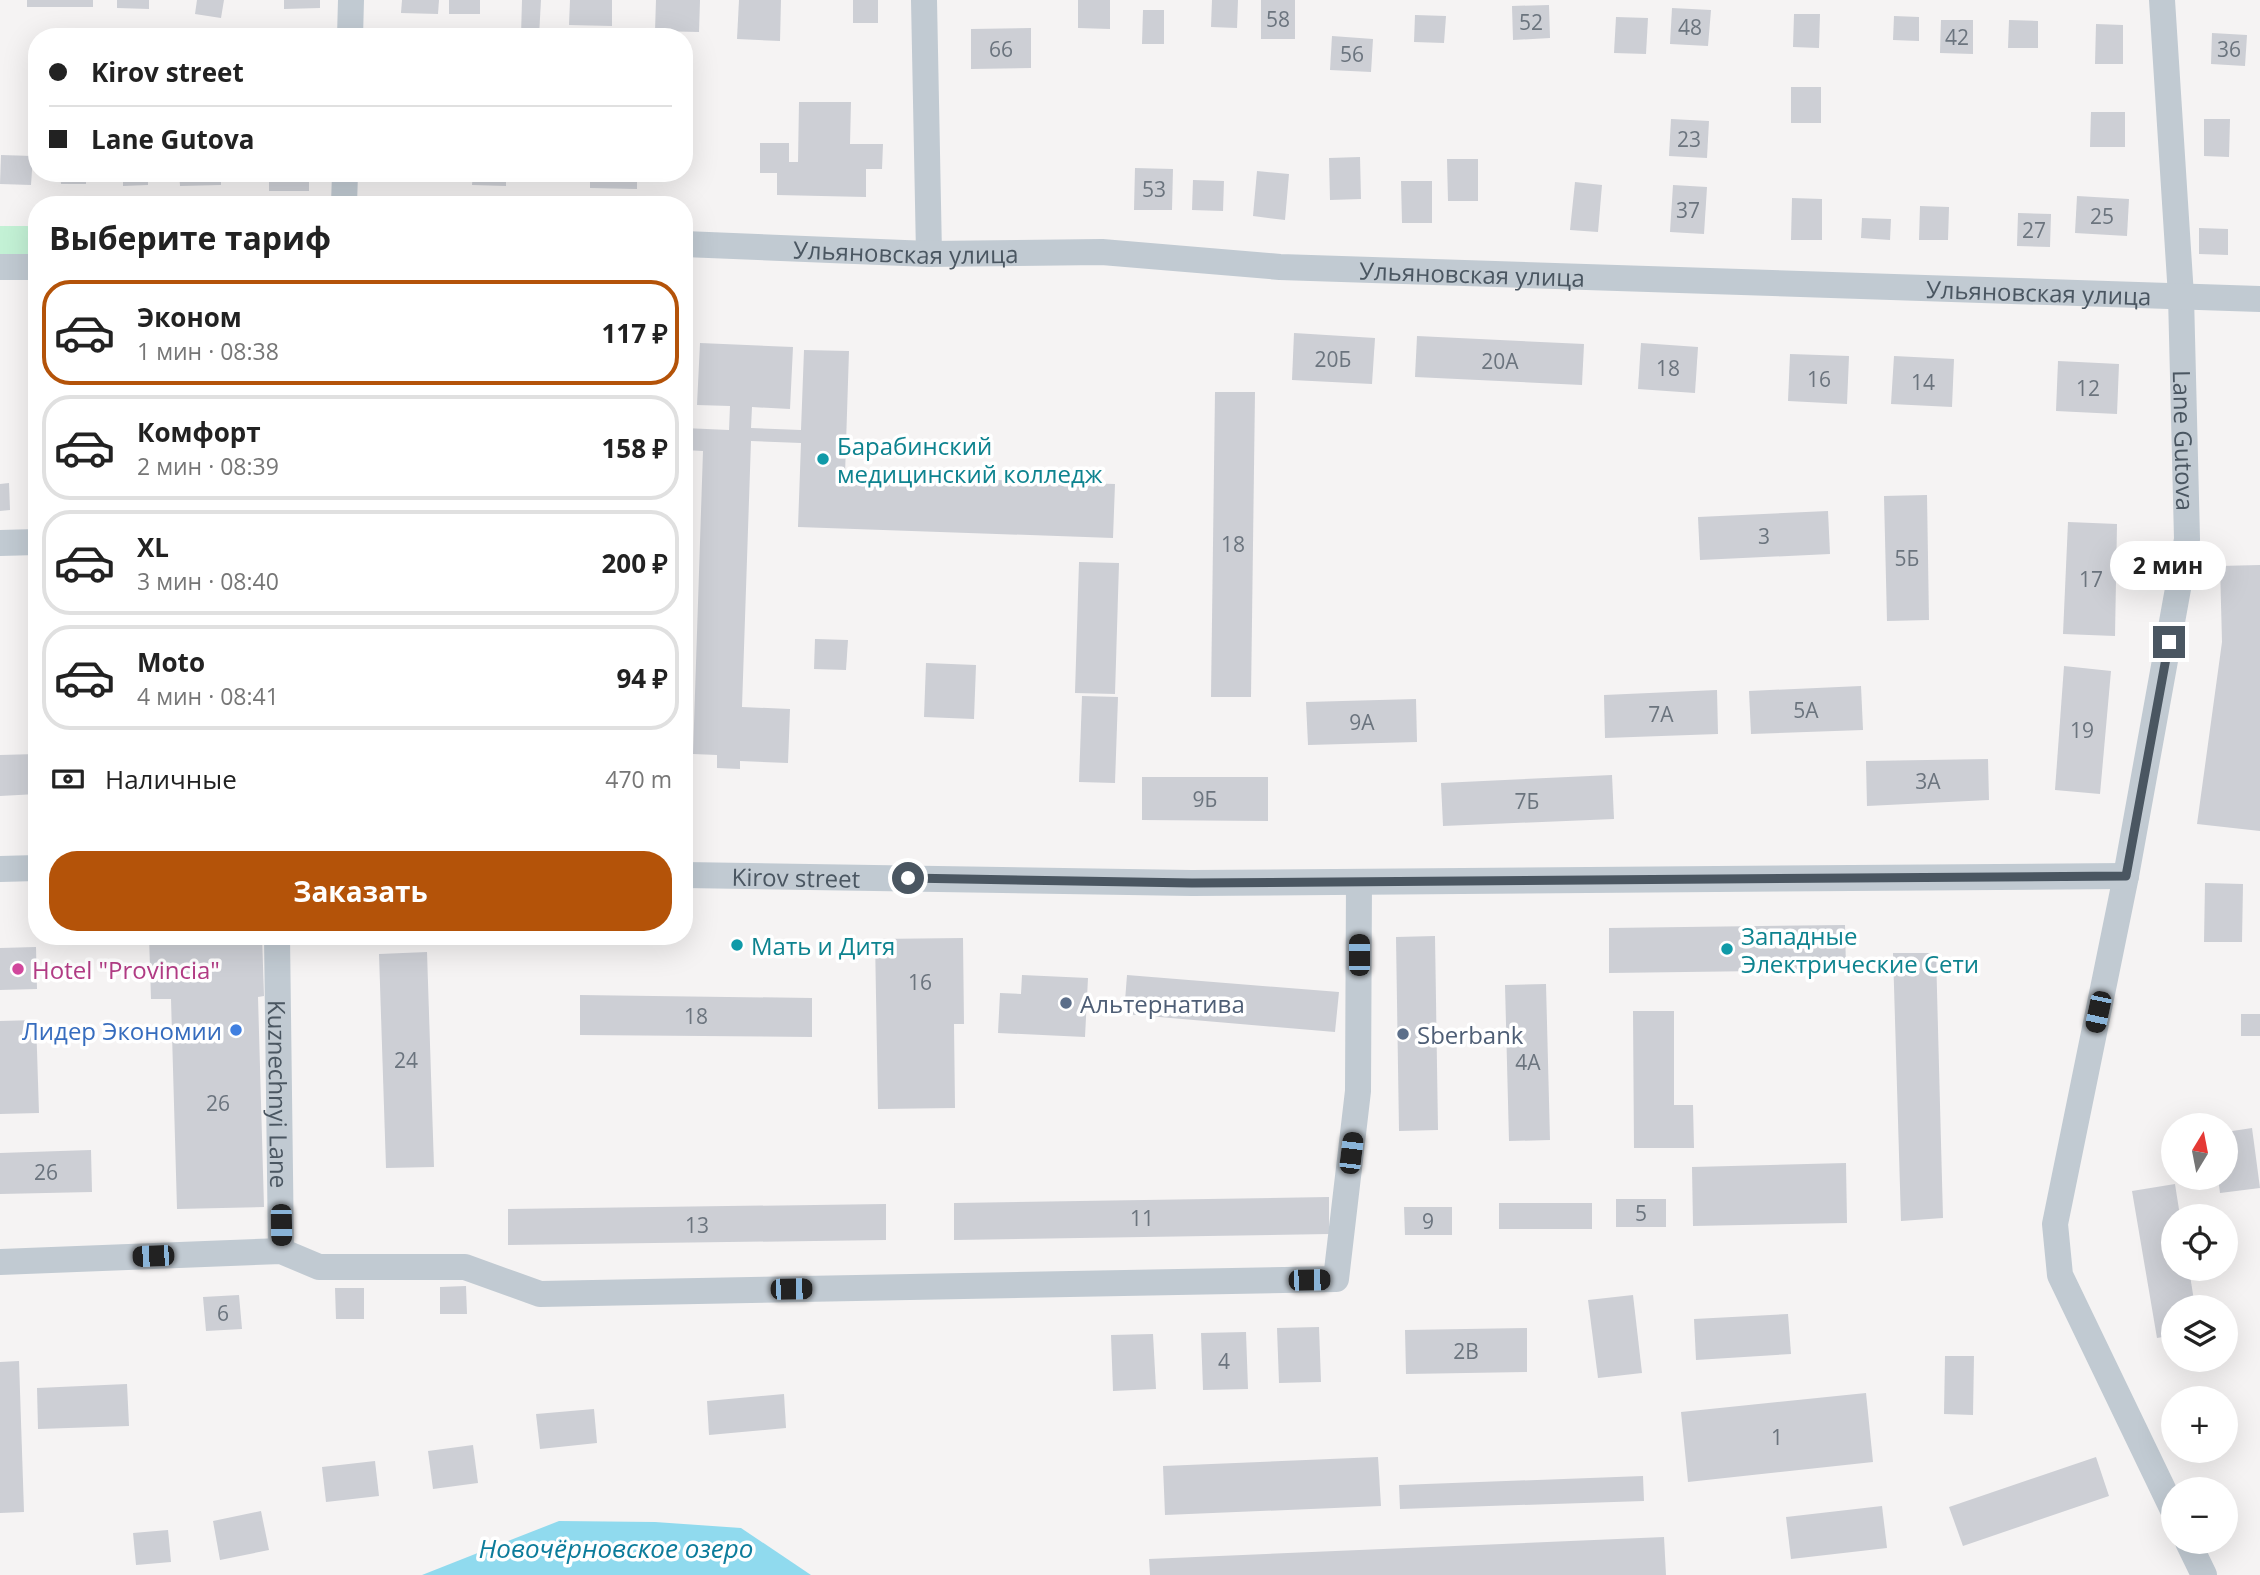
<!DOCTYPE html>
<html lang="ru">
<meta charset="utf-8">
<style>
body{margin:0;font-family:"Open Sans",sans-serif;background:#f2f2f2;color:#222;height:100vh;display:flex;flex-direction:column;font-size:26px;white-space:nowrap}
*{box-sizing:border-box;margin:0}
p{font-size:23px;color:#767676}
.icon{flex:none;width:38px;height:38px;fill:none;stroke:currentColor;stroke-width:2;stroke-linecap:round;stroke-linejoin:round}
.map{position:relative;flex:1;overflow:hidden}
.details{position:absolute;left:28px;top:196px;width:665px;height:749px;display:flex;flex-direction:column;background:#fff;border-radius:28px;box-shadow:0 7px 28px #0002}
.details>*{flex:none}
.top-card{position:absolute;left:28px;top:28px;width:665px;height:154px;border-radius:28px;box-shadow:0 7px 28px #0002;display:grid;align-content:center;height:154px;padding:0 21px;background:#fff}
.needle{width:46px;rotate:10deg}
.buttons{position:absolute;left:2161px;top:1113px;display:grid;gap:14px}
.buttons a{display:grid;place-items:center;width:77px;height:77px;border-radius:50%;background:#fff;box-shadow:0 7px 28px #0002;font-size:35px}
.end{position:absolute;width:32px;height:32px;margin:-16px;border:9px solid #4a5661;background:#fff;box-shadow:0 0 0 4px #fff}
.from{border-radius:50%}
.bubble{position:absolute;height:49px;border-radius:24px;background:#fff;box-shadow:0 7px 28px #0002;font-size:23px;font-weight:700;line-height:49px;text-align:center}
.car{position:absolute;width:21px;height:42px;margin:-21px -10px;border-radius:9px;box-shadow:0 0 5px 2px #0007;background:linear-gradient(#222 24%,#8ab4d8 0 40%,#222 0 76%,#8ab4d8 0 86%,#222 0)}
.top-card b{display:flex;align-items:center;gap:24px;height:66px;font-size:26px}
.top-card b+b{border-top:2px solid #e0e0e0}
.top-card i{width:18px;height:18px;background:#222}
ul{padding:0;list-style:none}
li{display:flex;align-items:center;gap:21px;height:105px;margin:0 14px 10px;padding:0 7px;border:4px solid #e0e0e0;border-radius:28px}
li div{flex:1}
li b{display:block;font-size:26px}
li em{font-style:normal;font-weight:700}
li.active{border-color:#b45309}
li>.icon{width:63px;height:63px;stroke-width:1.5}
h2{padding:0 21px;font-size:32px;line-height:84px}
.pay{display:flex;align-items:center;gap:18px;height:77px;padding:0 21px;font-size:26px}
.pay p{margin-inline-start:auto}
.button{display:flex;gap:14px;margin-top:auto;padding:14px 21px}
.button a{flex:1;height:80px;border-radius:28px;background:#b45309;color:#fff;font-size:28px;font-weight:700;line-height:80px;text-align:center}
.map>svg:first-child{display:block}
</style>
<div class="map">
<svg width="2260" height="1575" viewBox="0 0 2260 1575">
<rect width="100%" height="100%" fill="#f5f3f3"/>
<rect fill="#c3f1d5" x="0" y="226" width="37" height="34"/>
<path fill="#90daee" d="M559 1521 655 1522 741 1528 811 1575H422Z"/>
<g fill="#cdcfd5">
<rect x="27" y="0" width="66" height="7"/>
<path d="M117 0H149V9L117 8Z"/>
<path d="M197 0H224L221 18 195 14Z"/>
<path d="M284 0H320V8L284 9Z"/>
<path d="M402 0H439L438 14 401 13Z"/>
<rect x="449" y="0" width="31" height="14"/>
<path d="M522 0H541L539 36H521Z"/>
<path d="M570 0H612V26L569 25Z"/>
<path d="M656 0H700L699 32 655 31Z"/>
<path d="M739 0H781L780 41 737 39Z"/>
<rect x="853" y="0" width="25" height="23"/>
<path d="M1078 0H1110V29L1078 28Z"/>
<path d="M1212 0H1238L1237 28 1211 27Z"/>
<rect x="1261" y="0" width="34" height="39"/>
<path d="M1549 5 1550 38 1513 40 1512 6Z"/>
<path d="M1672 8 1711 10 1708 46 1670 44Z"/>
<path d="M1143 10H1164V44H1142Z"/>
<path d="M1794 14H1820L1819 48 1793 47Z"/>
<path d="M1415 15 1446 16 1444 43 1414 42Z"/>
<path d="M1894 16 1919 17V41L1893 40Z"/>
<path d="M1616 17 1648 18 1646 54 1614 53Z"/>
<path d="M1941 20H1973V54L1940 53Z"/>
<path d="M2009 20 2038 21V48H2008Z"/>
<path d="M2096 24 2123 25V64H2095Z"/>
<path d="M1031 28V68L971 69V29Z"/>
<path d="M2212 33 2247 35 2245 66 2211 64Z"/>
<path d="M1332 36 1373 39 1371 72 1330 70Z"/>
<rect x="1791" y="87" width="30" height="36"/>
<path d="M799 102H851L850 144H883L882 169H866V197L777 195V173H760V143H789V162H798Z"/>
<path d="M2091 112H2125V147H2090Z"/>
<path d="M1671 119 1709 121 1707 158 1669 156Z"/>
<path d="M2204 119H2230L2229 157 2204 156Z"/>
<path d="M1 155 33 156 31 185 0 184Z"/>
<path d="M1360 157 1361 199 1330 200 1329 158Z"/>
<path d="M1447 159H1478V201H1448Z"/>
<path d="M1135 168 1173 169 1172 210H1134Z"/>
<path d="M1257 171 1289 174 1285 220 1253 216Z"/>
<path d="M60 173H86V184H61Z"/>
<path d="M123 173H148V185L123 186Z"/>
<path d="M179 173H221V185L180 186Z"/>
<rect x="269" y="173" width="40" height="18"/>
<path d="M413 173H444V179L413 180Z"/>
<path d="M473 173H506V186L472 185Z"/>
<path d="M590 173H637V189L590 188Z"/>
<path d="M1193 180 1224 181 1223 211 1192 210Z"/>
<path d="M1401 181H1432V223H1402Z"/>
<path d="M1575 182 1602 185 1598 232 1570 230Z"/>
<path d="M1673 185 1707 187 1704 234 1670 232Z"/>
<path d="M2077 196 2129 199 2127 236 2075 233Z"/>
<path d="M1792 198 1822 199V240H1791Z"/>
<path d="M1920 206 1949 207 1948 240H1919Z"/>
<path d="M2018 213 2051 214 2050 247 2017 246Z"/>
<path d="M1862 218 1891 219 1890 240 1861 238Z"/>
<path d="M2199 228 2228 229V255L2199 254Z"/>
<path d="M1294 333 1375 338 1372 384 1292 380Z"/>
<path d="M1417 336 1584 344 1582 385 1415 377Z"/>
<path d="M700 343 793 347 790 409 752 407 751 428 801 430 804 350 849 351 845 475 1115 484 1113 538 798 527 801 443 751 441 742 707 790 709 788 763 740 761V769L717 768V755L693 754 703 451 684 450V428L729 430 730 406 697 405Z"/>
<path d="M1641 343 1698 347 1695 393 1638 389Z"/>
<path d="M1790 354 1849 356 1847 404 1788 401Z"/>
<path d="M1894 356 1954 359 1952 407 1891 404Z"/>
<path d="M2058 361 2119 364 2117 414 2056 411Z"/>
<path d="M1215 392H1255L1251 697H1211Z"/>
<path d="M9 483 10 510 0 511V484Z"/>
<path d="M1927 495 1929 620 1887 621 1884 496Z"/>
<path d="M1828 511 1830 554 1700 560 1698 517Z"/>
<path d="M2068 522 2117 524 2115 636 2063 634Z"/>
<path d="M1079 562 1119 563 1115 694 1075 693Z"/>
<path d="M2260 565V831L2197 824 2222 642 2220 566Z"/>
<path d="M37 569V671H31L28 570Z"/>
<path d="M815 639 848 640 846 670 814 669Z"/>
<path d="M926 663 976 665 974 719 924 717Z"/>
<path d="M2064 666 2111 671 2100 794 2055 790Z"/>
<path d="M1861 686 1863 730 1751 734 1749 691Z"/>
<path d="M1717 690 1718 734 1605 738 1604 695Z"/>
<path d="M1082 696 1118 697 1115 783 1079 782Z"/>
<path d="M1416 699 1417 742 1308 745 1306 702Z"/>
<path d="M37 754V794L0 796V755Z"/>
<path d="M1988 759 1989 800 1867 806 1866 761Z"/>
<path d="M1612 775 1614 819 1443 826 1441 783Z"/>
<path d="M1142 777H1268V821L1142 820Z"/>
<path d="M2205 883 2243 884 2242 942H2204Z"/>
<path d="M1845 925 1846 970 1609 973V928Z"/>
<path d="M149 936H262L264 996 258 997 264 1207 177 1209 171 999H151Z"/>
<path d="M1435 936 1438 1130 1399 1131 1396 937Z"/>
<path d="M963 938 964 1024H954L955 1108 878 1109 875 939Z"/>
<path d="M36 947 37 989 0 990V948Z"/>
<path d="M427 952 434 1167 386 1168 379 954Z"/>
<path d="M1893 953H1936L1943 1218 1901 1221Z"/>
<path d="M1022 975 1088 978 1085 1037 998 1033 1000 993 1021 994Z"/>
<path d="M1127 975 1339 992 1335 1032 1124 1014Z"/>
<path d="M1546 984 1550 1140 1509 1141 1505 985Z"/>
<path d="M580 995 812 998V1037L580 1035Z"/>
<path d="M1633 1011H1674V1105H1693L1694 1148H1634Z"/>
<rect x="2241" y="1014" width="19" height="22"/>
<path d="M36 1020 39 1113 0 1114V1021Z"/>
<path d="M2252 1128 2260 1188 2220 1193 2218 1178H2226V1132Z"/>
<path d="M91 1150 92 1192 0 1194V1153Z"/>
<path d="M1846 1163 1847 1223 1693 1226 1692 1167Z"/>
<path d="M2175 1184 2180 1216H2174V1269H2189L2195 1307H2174V1335L2157 1338 2132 1191Z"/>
<path d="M1329 1197V1234L954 1240V1203Z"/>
<rect x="1616" y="1199" width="50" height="28"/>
<rect x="1499" y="1203" width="93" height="26"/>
<path d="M886 1204V1240L508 1245V1209Z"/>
<path d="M1404 1207H1452V1235H1405Z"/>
<path d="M466 1286 467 1314H440V1287Z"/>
<path d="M335 1288H364V1319H336Z"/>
<path d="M239 1295 242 1329 206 1331 203 1297Z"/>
<path d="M1633 1295 1642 1373 1598 1378 1588 1300Z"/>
<path d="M1788 1314 1791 1354 1696 1360 1694 1319Z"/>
<path d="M1319 1327 1321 1382 1279 1383 1277 1328Z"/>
<path d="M1527 1328V1372L1406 1374 1405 1330Z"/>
<path d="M1246 1332 1248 1389 1203 1390 1201 1333Z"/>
<path d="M1153 1334 1156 1389 1113 1391 1111 1335Z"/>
<path d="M1945 1356H1974L1973 1415 1944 1414Z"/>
<path d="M19 1361 24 1512 0 1513V1362Z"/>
<path d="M127 1384 129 1426 38 1429 37 1388Z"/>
<path d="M1866 1393 1873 1462 1688 1482 1681 1412Z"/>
<path d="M784 1394 786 1428 709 1435 707 1401Z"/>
<path d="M594 1409 597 1443 540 1449 536 1414Z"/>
<path d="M473 1445 478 1483 433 1489 428 1451Z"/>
<path d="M1378 1457 1381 1506 1165 1515 1163 1466Z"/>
<path d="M2096 1457 2109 1496 1963 1546 1949 1507Z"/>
<path d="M375 1461 379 1496 326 1502 322 1467Z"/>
<path d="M1643 1476 1644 1501 1400 1509 1399 1485Z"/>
<path d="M1882 1506 1887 1548 1791 1559 1786 1517Z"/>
<path d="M261 1511 269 1550 220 1560 213 1521Z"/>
<path d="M168 1530 171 1562 136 1565 133 1533Z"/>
<path d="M1664 1537 1666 1575H1150L1149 1559Z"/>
</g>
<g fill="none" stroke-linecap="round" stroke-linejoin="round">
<g stroke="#c1cad2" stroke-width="26">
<path d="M924 0 929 254"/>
<path id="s1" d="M2162 0 2181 296 2187 539 2126 876 2055 1224 2060 1275 2174 1512"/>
<path d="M350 37 351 0"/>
<path d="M344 205 345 173"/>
<path id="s2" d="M684 244 929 254 1102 252 1280 267 2260 299"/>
<path d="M0 267H37"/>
<path d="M0 543 37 542"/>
<path d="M0 869 37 868"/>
<path id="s3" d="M684 875 1192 883 2126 876"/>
<path id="s4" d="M277 936 281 1251"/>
<path d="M0 1262 281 1251 319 1267H465L540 1294 1336 1279 1358 1091 1359 882"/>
<path d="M2188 1542 2204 1575"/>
</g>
</g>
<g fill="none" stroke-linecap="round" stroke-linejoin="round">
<path stroke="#4a5661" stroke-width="9" d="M908 878 1192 883 2126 876 2169 642"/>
</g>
<g fill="#0f9aa8" stroke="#fff" stroke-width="2.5">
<circle cx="823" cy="459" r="7"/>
<circle cx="737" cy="945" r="7"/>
<circle cx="1727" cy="949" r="7"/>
</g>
<circle fill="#d1479c" stroke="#fff" stroke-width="2.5" cx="18" cy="969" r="7"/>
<g fill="#5c6f8a" stroke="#fff" stroke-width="2.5">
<circle cx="1066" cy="1003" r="7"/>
<circle cx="1403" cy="1034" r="7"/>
</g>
<circle fill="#3f7fe0" stroke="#fff" stroke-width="2.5" cx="236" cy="1030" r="7"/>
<g text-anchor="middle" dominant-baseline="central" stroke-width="7" stroke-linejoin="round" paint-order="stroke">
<g font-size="21" fill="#6b747e">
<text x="1278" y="19">58</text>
<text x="1531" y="22">52</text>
<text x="1690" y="27">48</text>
<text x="1957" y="37">42</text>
<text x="1001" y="49">66</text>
<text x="2229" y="49">36</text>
<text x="1352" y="54">56</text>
<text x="1689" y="139">23</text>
<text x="1154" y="189">53</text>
<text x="1688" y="210">37</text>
<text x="2102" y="216">25</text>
<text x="2034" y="230">27</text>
<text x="1333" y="359">20Б</text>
<text x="1500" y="361">20А</text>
<text x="1668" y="368">18</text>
<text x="1819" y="379">16</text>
<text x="1923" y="382">14</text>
<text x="2088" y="388">12</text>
<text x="1764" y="536">3</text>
<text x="1233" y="544">18</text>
<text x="1907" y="558">5Б</text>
<text x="2091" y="579">17</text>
<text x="1806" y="710">5А</text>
<text x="1661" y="714">7А</text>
<text x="1362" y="722">9А</text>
<text x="2082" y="730">19</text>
<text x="1928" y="781">3А</text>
<text x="1205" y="799">9Б</text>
<text x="1527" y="801">7Б</text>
<text x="920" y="982">16</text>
<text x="696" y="1016">18</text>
<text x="406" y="1060">24</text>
<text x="1528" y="1062">4А</text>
<text x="218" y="1103">26</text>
<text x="46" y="1172">26</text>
<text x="1641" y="1213">5</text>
<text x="1142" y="1218">11</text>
<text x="1428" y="1221">9</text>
<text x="697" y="1225">13</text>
<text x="223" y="1313">6</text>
<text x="1466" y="1351">2В</text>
<text x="1224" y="1361">4</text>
<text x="1777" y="1437">1</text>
</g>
<g font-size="24" fill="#4a5661" stroke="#fff">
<text stroke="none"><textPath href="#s2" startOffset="222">Ульяновская улица</textPath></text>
<text stroke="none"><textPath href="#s2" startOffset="789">Ульяновская улица</textPath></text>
<text stroke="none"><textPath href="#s2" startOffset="1356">Ульяновская улица</textPath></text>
<text stroke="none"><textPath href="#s1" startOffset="441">Lane Gutova</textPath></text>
<text stroke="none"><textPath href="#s3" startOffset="112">Kirov street</textPath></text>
<text stroke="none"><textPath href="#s4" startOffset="158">Kuznechnyi Lane</textPath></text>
</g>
<g font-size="24" fill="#0d838f" stroke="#fff" text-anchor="start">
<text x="837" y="445">Барабинский<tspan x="837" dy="28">медицинский колледж</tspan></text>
<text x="1741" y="935">Западные<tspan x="1741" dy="28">Электрические Сети</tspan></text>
<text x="751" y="945">Мать и Дитя</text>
</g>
<g font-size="24" fill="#b23c85" stroke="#fff" text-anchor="start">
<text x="32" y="969">Hotel "Provincia"</text>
</g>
<g font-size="24" fill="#4e5e75" stroke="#fff" text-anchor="start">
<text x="1080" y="1003">Альтернатива</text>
<text x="1417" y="1034">Sberbank</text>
</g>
<g font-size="24" fill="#366cbe" stroke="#fff" text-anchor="end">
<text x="222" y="1030">Лидер Экономии</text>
</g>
<g font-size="26" font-style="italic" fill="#0c7c9b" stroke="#fff">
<text x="616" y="1548">Новочёрновское озеро</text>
</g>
</g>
</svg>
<div class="buttons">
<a><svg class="needle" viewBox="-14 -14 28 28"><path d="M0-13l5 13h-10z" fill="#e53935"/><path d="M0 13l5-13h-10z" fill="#767676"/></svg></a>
<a><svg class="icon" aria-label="locate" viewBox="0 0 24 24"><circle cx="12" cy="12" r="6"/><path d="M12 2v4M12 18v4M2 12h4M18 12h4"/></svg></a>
<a><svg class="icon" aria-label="layers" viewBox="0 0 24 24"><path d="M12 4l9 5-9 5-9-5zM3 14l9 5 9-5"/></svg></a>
<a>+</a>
<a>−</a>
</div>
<i class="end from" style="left:908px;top:878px"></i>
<i class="end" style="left:2169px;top:642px"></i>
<div class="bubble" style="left:2110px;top:541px;width:116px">2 мин</div>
<i class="car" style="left:1359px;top:955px;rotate:0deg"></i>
<i class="car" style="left:2098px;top:1012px;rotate:192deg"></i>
<i class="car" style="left:1351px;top:1153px;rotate:7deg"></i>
<i class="car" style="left:281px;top:1225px;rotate:179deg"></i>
<i class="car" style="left:153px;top:1256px;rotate:268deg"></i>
<i class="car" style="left:1309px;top:1280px;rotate:89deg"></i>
<i class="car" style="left:791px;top:1289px;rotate:89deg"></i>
<div class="top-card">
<b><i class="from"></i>Kirov street</b>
<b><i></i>Lane Gutova</b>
</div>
<section class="details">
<h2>Выберите тариф</h2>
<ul>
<li class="active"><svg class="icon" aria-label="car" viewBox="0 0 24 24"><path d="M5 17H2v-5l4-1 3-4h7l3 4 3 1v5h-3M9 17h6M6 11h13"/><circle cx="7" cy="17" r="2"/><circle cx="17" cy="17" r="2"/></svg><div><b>Эконом</b><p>1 мин · 08:38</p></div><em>117 ₽</em></li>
<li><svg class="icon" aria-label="car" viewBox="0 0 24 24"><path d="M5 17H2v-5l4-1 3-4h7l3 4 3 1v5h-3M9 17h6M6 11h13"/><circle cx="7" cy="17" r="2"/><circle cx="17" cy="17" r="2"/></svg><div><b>Комфорт</b><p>2 мин · 08:39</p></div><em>158 ₽</em></li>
<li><svg class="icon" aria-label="car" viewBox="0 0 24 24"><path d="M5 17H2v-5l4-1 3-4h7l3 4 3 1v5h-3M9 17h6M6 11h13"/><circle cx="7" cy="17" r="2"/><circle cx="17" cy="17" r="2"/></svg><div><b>XL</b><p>3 мин · 08:40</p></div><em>200 ₽</em></li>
<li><svg class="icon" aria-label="car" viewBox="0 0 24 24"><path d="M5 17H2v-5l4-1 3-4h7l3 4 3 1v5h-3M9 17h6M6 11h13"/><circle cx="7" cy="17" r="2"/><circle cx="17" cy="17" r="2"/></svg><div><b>Moto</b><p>4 мин · 08:41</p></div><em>94 ₽</em></li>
</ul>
<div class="pay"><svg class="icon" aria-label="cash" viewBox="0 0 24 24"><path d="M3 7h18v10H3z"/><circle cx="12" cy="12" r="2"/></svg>Наличные<p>470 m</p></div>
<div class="button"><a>Заказать</a></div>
</section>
</div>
